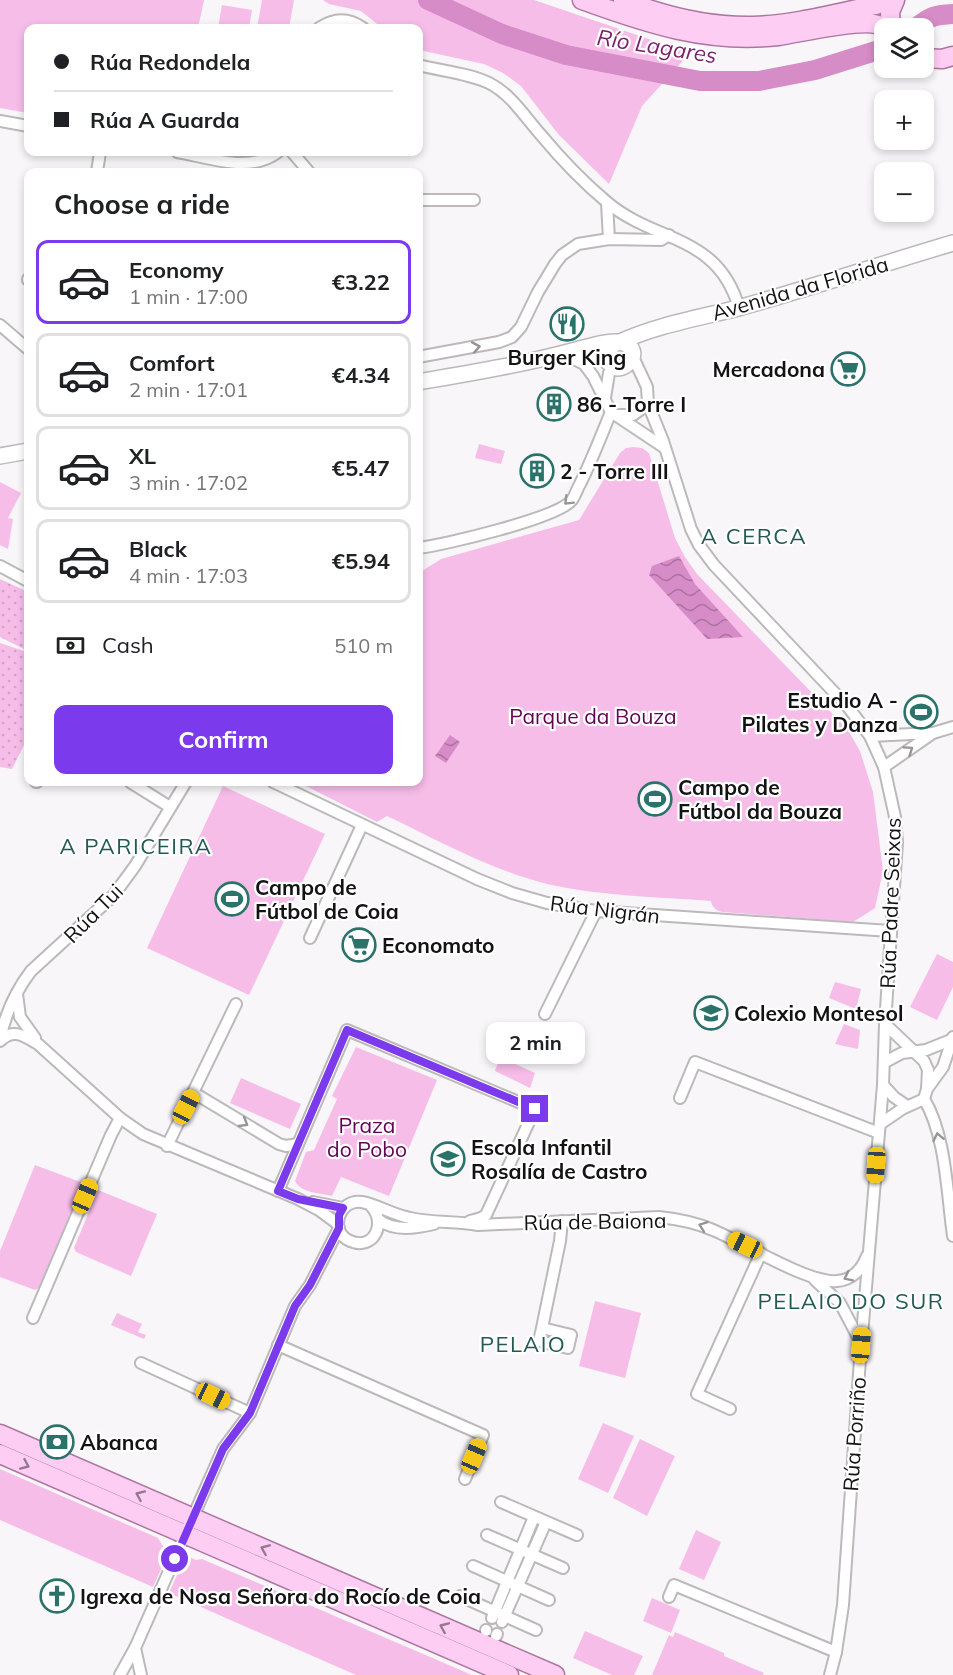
<!DOCTYPE html>
<meta charset="utf-8">
<style>
body{margin:0;font-family:Mulish,sans-serif;background:#f2f2f2;color:#202124;height:100vh;display:flex;flex-direction:column;font-size:22px;white-space:nowrap}
*{box-sizing:border-box;margin:0}
p{font-size:20px;color:#757577}
.icon{flex:none;width:33px;height:33px;fill:none;stroke:currentColor;stroke-width:2;stroke-linecap:round;stroke-linejoin:round}
.map{position:relative;flex:1;overflow:hidden}
.drawer{position:absolute;left:24px;top:168px;width:399px;height:618px;display:flex;flex-direction:column;background:#fff;border-radius:12px;box-shadow:0 3px 9px #0003}
.drawer>*{flex:none}
.guide{position:absolute;left:24px;top:24px;width:399px;height:132px;border-radius:12px;box-shadow:0 3px 9px #0003;display:grid;align-content:center;height:132px;padding:0 30px;background:#fff}
.controls{position:absolute;left:874px;top:18px;display:grid;gap:12px}
.controls a{display:grid;place-items:center;width:60px;height:60px;border-radius:12px;background:#fff;box-shadow:0 3px 9px #0003;font-size:30px}
.end{position:absolute;width:27px;height:27px;margin:-14px;border:8px solid #7c3aed;background:#fff;box-shadow:0 0 0 3px #fff}
.from{border-radius:50%}
.bubble{position:absolute;height:42px;border-radius:12px;background:#fff;box-shadow:0 3px 9px #0003;font-size:20px;font-weight:700;line-height:42px;text-align:center}
.car{position:absolute;width:18px;height:36px;margin:-18px -9px;border-radius:8px;box-shadow:0 0 4px 2px #0007;background:linear-gradient(#f5c518 24%,#345 0 40%,#f5c518 0 76%,#345 0 86%,#f5c518 0)}
.guide b{display:flex;align-items:center;gap:21px;height:57px;font-size:22px}
.guide b+b{border-top:2px solid #e0e0e0}
.guide i{width:15px;height:15px;background:#202124}
ul{padding:0;list-style:none}
li{display:flex;align-items:center;gap:18px;height:84px;margin:0 12px 9px;padding:0 18px;border:3px solid #e0e0e0;border-radius:12px}
li div{flex:1}
li b{display:block;font-size:22px}
li em{font-style:normal;font-weight:700}
li.on{border-color:#7c3aed}
li>.icon{width:54px;height:54px;stroke-width:1.5}
h2{padding:0 30px;font-size:27px;line-height:72px}
.pay{display:flex;align-items:center;gap:15px;height:66px;padding:0 30px;font-size:22px}
.pay p{margin-inline-start:auto}
.cta{display:flex;gap:12px;margin-top:auto;padding:12px 30px}
.cta a{flex:1;height:69px;border-radius:12px;background:#7c3aed;color:#fff;font-size:24px;font-weight:700;line-height:69px;text-align:center}
.map>svg:first-child{display:block}
</style>
<div class="map">
<svg width="953" height="1675" viewBox="0 0 953 1675">
<defs>
<pattern id="grass-dots" width="8" height="8" patternUnits="userSpaceOnUse" patternTransform="scale(1.5)"><rect width="8" height="8" fill="#f7bde9"/><path d="M2 2h.1M6 6h.1" fill="none" stroke="#d3a2c7" stroke-width="1.8" stroke-linecap="round"/></pattern>
<pattern id="water-waves" width="16" height="10" patternUnits="userSpaceOnUse" patternTransform="scale(1.5)"><rect width="16" height="10" fill="#d68cc6"/><path d="M0 5q4-4 8 0t8 0" fill="none" stroke="#ac71a0"/></pattern>
</defs>
<rect width="100%" height="100%" fill="#f9f6f9"/>
<path fill="url(#grass-dots)" d="M0 579 28 592V737L12 769 0 767V643L27 652 28 651 0 637Z"/>
<g fill="#f7bde9">
<path d="M0 0H204L198 28H28V113L0 108Z"/>
<path d="M262 0H294L289 28H257Z"/>
<path d="M323 0H534L690 53 642 106 609 184 559 135 521 86 503 73 484 64 419 50 418 28H382L361 11 329 4Z"/>
<path d="M222 5 252 10 249 28H218Z"/>
<path d="M479 444 505 451 501 464 475 458Z"/>
<path d="M633 447 642 448 649 453 675 538 685 557 697 574 848 730 860 751 873 792 883 871 875 908 853 922 722 912C715 910 712 907 711 901 656 897 600 896 547 884 491 870 439 841 387 816L377 822 298 782H418V578L422 571 441 559 579 520 620 453 626 448Z"/>
<path d="M0 482 21 493 8 518 13 519 8 549 0 545Z"/>
<path d="M223 786 325 834 249 995 147 948Z"/>
<path d="M937 954 953 962V987L937 1020 910 1007Z"/>
<path d="M835 982 861 989 856 1009 829 998Z"/>
<path d="M844 1024 860 1030 858 1049 835 1044Z"/>
<path d="M356 1047 437 1080 389 1196 341 1177 332 1196C319 1193 301 1193 295 1181L306 1152 314 1150 337 1099 332 1096Z"/>
<path d="M500 1057 535 1073 530 1088 495 1071Z"/>
<path d="M241 1078 301 1104 290 1129 230 1103Z"/>
<path d="M35 1165 83 1183 40 1287 35 1290 0 1277V1251Z"/>
<path d="M98 1190 157 1214 131 1276 76 1252 74 1248 76 1243Z"/>
<path d="M595 1301 641 1313 625 1378 579 1366Z"/>
<path d="M117 1313 142 1324 138 1332 146 1335 144 1339 111 1325Z"/>
<path d="M603 1423 634 1436 608 1493 578 1479Z"/>
<path d="M640 1439 675 1456 647 1516 613 1498Z"/>
<path d="M0 1469 158 1538 162 1545 170 1549 153 1587 0 1520Z"/>
<path d="M696 1530 721 1542 704 1580 679 1569Z"/>
<path d="M187 1556 196 1560 202 1559 472 1675H356L169 1593 184 1559Z"/>
<path d="M652 1598 680 1610 671 1633 643 1621Z"/>
<path d="M585 1631 643 1656 634 1675H612L573 1658Z"/>
<path d="M675 1632 724 1653V1656L764 1673 763 1675H652L669 1635 673 1637Z"/>
</g>
<g fill="url(#water-waves)">
<path d="M679 556 695 584 743 637 707 639 649 575 652 566Z"/>
<path d="M450 735 460 742 446 763 435 756Z"/>
</g>
<g fill="none" stroke-linecap="round" stroke-linejoin="round">
<g stroke="#d68cc6" stroke-width="20">
<path d="M428 0 502 34 566 55 700 81H759L815 70 885 48"/>
<path d="M916 28C930 16 935 15 953 14"/>
</g>
<g stroke="#bcb9bb" stroke-width="14">
<g id="minor">
<path d="M319 28C334 18 348 17 363 28"/>
<path d="M418 65C442 71 468 73 489 83 511 94 525 117 541 135 561 159 584 183 608 203 656 243 718 234 739 308"/>
<path d="M0 121 28 126"/>
<path d="M177 152C208 157 250 174 278 152"/>
<path d="M292 152 309 172"/>
<path d="M97 172 100 152"/>
<path d="M418 200H474"/>
<path d="M607 203 609 239"/>
<path d="M28 279V280"/>
<path d="M0 325 28 349"/>
<path d="M560 356 570 357 584 364 593 376 611 412 665 448"/>
<path d="M418 357 499 342 512 337 521 327 538 292 555 264 562 255 578 244 609 239 661 240 669 235"/>
<path d="M633 357 647 387 648 404 663 441 691 529 699 545 714 565 848 707 870 736 884 767 895 817 897 842 885 1024 883 1085 860 1359 843 1605 836 1652 830 1675"/>
<path d="M605 398 609 373 612 366"/>
<path d="M618 415H633L648 404"/>
<path d="M418 548C444 545 558 518 572 500 575 496 577 489 580 484 592 460 601 436 611 412"/>
<path d="M0 566 28 581"/>
<path d="M870 736 933 733 953 727"/>
<path d="M884 767 933 733"/>
<path d="M36 782H37"/>
<path d="M130 782 170 807"/>
<path d="M273 782 477 879 512 893 547 903 596 911 890 931"/>
<path d="M310 938 362 825"/>
<path d="M17 994 20 1017 35 1038"/>
<path d="M545 1014 596 911"/>
<path d="M885 1024 924 1061 928 1070 927 1089"/>
<path d="M0 1040C5 1014 15 992 31 971L113 896 135 866 186 782"/>
<path d="M0 1041C14 1027 25 1037 38 1044L120 1118 143 1134 298 1199 319 1210 338 1224"/>
<path d="M885 1062 902 1053 926 1050 951 1040"/>
<path d="M883 1085 894 1097 907 1106"/>
<path d="M194 1093 279 1144 286 1146 298 1144"/>
<path d="M680 1098 695 1062 879 1133"/>
<path d="M924 1099C946 1135 947 1194 953 1236"/>
<path d="M880 1124 902 1109 924 1099 927 1089 943 1067 953 1037"/>
<path d="M167 1146 236 1004"/>
<path d="M278 1191 347 1030 535 1109 486 1215 481 1218 470 1221"/>
<path d="M313 1202 343 1208"/>
<path d="M371 1206C387 1223 374 1251 350 1241 328 1232 339 1198 362 1202 378 1205 393 1215 410 1218 432 1223 455 1221 478 1225L659 1217C678 1219 695 1222 713 1230 742 1242 809 1284 837 1281 852 1280 862 1269 867 1256"/>
<path d="M379 1220C395 1232 416 1228 434 1224"/>
<path d="M815 1280 840 1303 860 1341"/>
<path d="M33 1318 111 1135 120 1118"/>
<path d="M542 1328 571 1335 568 1348 539 1341 542 1328 560 1241 562 1221"/>
<path d="M278 1345 483 1435 465 1479"/>
<path d="M141 1363 250 1413"/>
<path d="M730 1409 697 1394 761 1253"/>
<path d="M501 1502 577 1535"/>
<path d="M487 1535 563 1568"/>
<path d="M473 1566 549 1600"/>
<path d="M460 1596 536 1630"/>
<path d="M669 1597 674 1585 836 1652"/>
<path d="M492 1618 534 1517"/>
<path d="M502 1622 546 1522"/>
<path d="M486 1631V1630"/>
<path d="M496 1636 497 1634"/>
<path d="M135 1648 141 1675"/>
<path d="M120 1675 135 1648 223 1449 250 1413 295 1306 310 1285 339 1228"/>
</g>
</g>
<g stroke="#bcb9bb" stroke-width="18">
<g id="secondary">
<path d="M620 342C657 325 699 318 738 308 810 288 882 264 953 243"/>
<path d="M418 382C471 373 525 364 576 350 588 347 615 338 626 344 640 351 630 368 617 368L608 362 607 352 615 343"/>
<path d="M0 456 28 451"/>
</g>
</g>
<g stroke="#ac76a0" stroke-width="21">
<g id="primary">
<path d="M582 0C648 24 708 44 778 36 799 33 862 18 878 25 881 26 883 29 885 31"/>
<path d="M623 0C664 16 708 27 753 26 793 25 837 13 876 5L883 0"/>
<path d="M891 28 890 12 895 0"/>
<path d="M924 58 942 59 953 56"/>
<path d="M0 1434 555 1675"/>
<path d="M0 1454 509 1675"/>
</g>
</g>
<use href="#minor" stroke="#fff" stroke-width="10"/>
<use href="#secondary" stroke="#fff" stroke-width="15"/>
<use href="#primary" stroke="#fecdf4" stroke-width="18"/>
</g>
<defs><path id="oneway-chevron" d="M-2-3.5L2.5 0L-2 3.5" fill="none" stroke-width="1.6" stroke-linecap="round" stroke-linejoin="round" transform="scale(1.5)"/></defs>
<g stroke="#959595">
<use href="#oneway-chevron" transform="translate(476 347) rotate(-10)"/>
<use href="#oneway-chevron" transform="translate(568 501) rotate(135)"/>
<use href="#oneway-chevron" transform="translate(909 750) rotate(-34)"/>
<use href="#oneway-chevron" transform="translate(244 1123) rotate(31)"/>
<use href="#oneway-chevron" transform="translate(938 1137) rotate(-102)"/>
<use href="#oneway-chevron" transform="translate(703 1226) rotate(-160)"/>
<use href="#oneway-chevron" transform="translate(848 1277) rotate(154)"/>
</g>
<g stroke="#95798f">
<use href="#oneway-chevron" transform="translate(25 1465) rotate(24)"/>
<use href="#oneway-chevron" transform="translate(140 1495) rotate(-156)"/>
<use href="#oneway-chevron" transform="translate(265 1549) rotate(-157)"/>
<use href="#oneway-chevron" transform="translate(444 1627) rotate(-157)"/>
</g>
<g fill="none" stroke-linecap="round" stroke-linejoin="round">
<path stroke="#7c3aed" stroke-width="8" d="M175 1559 223 1449 250 1413 295 1306 310 1285 339 1228V1215L343 1208 298 1199 278 1191 347 1030 535 1109"/>
</g>
<defs>
<g id="restaurant-ring" transform="scale(1.725)"><circle r="9.5" fill="#fff" stroke="#2a726a" stroke-width="1.5"/><path d="M-5-6h1v4h1v-4h1v4h1v-4h1v5L-1.5 .5V6h-2V.5L-5-1ZM5-6V6H3V1.5H1.5Q1.5-4 5-6Z" fill="#2a726a"/></g>
<g id="supermarket-ring" transform="scale(1.725)"><circle r="9.5" fill="#fff" stroke="#2a726a" stroke-width="1.5"/><path d="M-6-5.5h2.5l.6 2H6L4.5 2H-2.5L-4.4-4H-6ZM-1.5 3.2a1.3 1.3 0 1 0 .1 0ZM3 3.2a1.3 1.3 0 1 0 .1 0Z" fill="#2a726a"/></g>
<g id="building-ring" transform="scale(1.725)"><circle r="9.5" fill="#fff" stroke="#2a726a" stroke-width="1.5"/><path d="M-4-6H4V6H1V3H-1V6H-4ZM-2.5-4.3h1.7v1.8h-1.7ZM.8-4.3h1.7v1.8H.8ZM-2.5-1h1.7V.8h-1.7ZM.8-1h1.7V.8H.8Z" fill="#2a726a"/></g>
<g id="stadium-ring" transform="scale(1.725)"><circle r="9.5" fill="#fff" stroke="#2a726a" stroke-width="1.5"/><path d="M0-5a6.5 5 0 1 0 0 10a6.5 5 0 1 0 0-10ZM-3.5-1.8h7v3.6h-7Z" fill="#2a726a"/></g>
<g id="school-ring" transform="scale(1.725)"><circle r="9.5" fill="#fff" stroke="#2a726a" stroke-width="1.5"/><path d="M0-5L7-2L0 1L-7-2ZM-4 1L0 2.5L4 1V4Q0 6-4 4Z" fill="#2a726a"/></g>
<g id="bank-ring" transform="scale(1.725)"><circle r="9.5" fill="#fff" stroke="#2a726a" stroke-width="1.5"/><path d="M-6-4H6V4H-6ZM0-2.3a2.3 2.3 0 1 0 0 4.6a2.3 2.3 0 1 0 0-4.6Z" fill="#2a726a"/></g>
<g id="church-ring" transform="scale(1.725)"><circle r="9.5" fill="#fff" stroke="#2a726a" stroke-width="1.5"/><path d="M-1.2-6h2.4v3.5h3.3v2.4h-3.3V6h-2.4V-.1h-3.3v-2.4h3.3Z" fill="#2a726a"/></g>
</defs>
<g fill-rule="evenodd">
<use href="#restaurant-ring" x="567" y="324"/>
<use href="#supermarket-ring" x="848" y="369"/>
<use href="#building-ring" x="554" y="404"/>
<use href="#building-ring" x="537" y="471"/>
<use href="#stadium-ring" x="921" y="712"/>
<use href="#stadium-ring" x="655" y="799"/>
<use href="#stadium-ring" x="232" y="899"/>
<use href="#supermarket-ring" x="359" y="945"/>
<use href="#school-ring" x="711" y="1013"/>
<use href="#school-ring" x="448" y="1159"/>
<use href="#bank-ring" x="57" y="1442"/>
<use href="#church-ring" x="57" y="1596"/>
</g>
<g text-anchor="middle" dominant-baseline="central" stroke-width="4.5" stroke-linejoin="round" paint-order="stroke">
<g font-size="21" fill="#141313" stroke="#fff">
<text transform="translate(800 288) rotate(-16)">Avenida da Florida</text>
<text transform="translate(890 903) rotate(-88)">Rúa Padre Seixas</text>
<text transform="translate(605 909) rotate(7)">Rúa Nigrán</text>
<text transform="translate(93 913) rotate(-45)">Rúa Tui</text>
<text transform="translate(595 1221) rotate(-1)">Rúa de Baiona</text>
<text transform="translate(854 1434) rotate(-86)">Rúa Porriño</text>
</g>
<g font-size="21" font-weight="bold" fill="#141313" stroke="#fff" text-anchor="start">
<text x="567" y="357" text-anchor="middle">Burger King</text>
<text x="825" y="369" text-anchor="end">Mercadona</text>
<text x="577" y="404">86 - Torre I</text>
<text x="560" y="471">2 - Torre III</text>
<text x="898" y="700" text-anchor="end">Estudio A -<tspan x="898" dy="24">Pilates y Danza</tspan></text>
<text x="678" y="787">Campo de<tspan x="678" dy="24">Fútbol da Bouza</tspan></text>
<text x="255" y="887">Campo de<tspan x="255" dy="24">Fútbol de Coia</tspan></text>
<text x="382" y="945">Economato</text>
<text x="734" y="1013">Colexio Montesol</text>
<text x="471" y="1147">Escola Infantil<tspan x="471" dy="24">Rosalía de Castro</tspan></text>
<text x="80" y="1442">Abanca</text>
<text x="80" y="1596">Igrexa de Nosa Señora do Rocío de Coia</text>
</g>
<g font-size="21" fill="#610455" stroke="#fff">
<text x="593" y="716">Parque da Bouza</text>
<text x="367" y="1125">Praza<tspan x="367" dy="24">do Pobo</tspan></text>
</g>
<g font-size="22" font-style="italic" fill="#78216a" stroke="#fff">
<text transform="translate(657 46) rotate(9)">Río Lagares</text>
</g>
<g font-size="22" letter-spacing="1.5" fill="#215a54" stroke="#fff">
<text x="754" y="536">A CERCA</text>
<text x="136" y="846">A PARICEIRA</text>
<text x="851" y="1301">PELAIO DO SUR</text>
<text x="523" y="1344">PELAIO</text>
</g>
</g>
</svg>
<div class="controls">
<a><svg class="icon" aria-label="layers" viewBox="0 0 24 24"><path d="M12 4l9 5-9 5-9-5zM3 14l9 5 9-5"/></svg></a>
<a>+</a>
<a>−</a>
</div>
<i class="end from" style="left:175px;top:1559px"></i>
<i class="end" style="left:535px;top:1109px"></i>
<div class="bubble" style="left:486px;top:1022px;width:99px">2 min</div>
<i class="car" style="left:186px;top:1107px;rotate:27deg"></i>
<i class="car" style="left:876px;top:1165px;rotate:184deg"></i>
<i class="car" style="left:85px;top:1196px;rotate:23deg"></i>
<i class="car" style="left:745px;top:1245px;rotate:295deg"></i>
<i class="car" style="left:861px;top:1345px;rotate:5deg"></i>
<i class="car" style="left:213px;top:1396px;rotate:115deg"></i>
<i class="car" style="left:474px;top:1456px;rotate:23deg"></i>
<div class="guide">
<b><i class="from"></i>Rúa Redondela</b>
<b><i></i>Rúa A Guarda</b>
</div>
<section class="drawer">
<h2>Choose a ride</h2>
<ul>
<li class="on"><svg class="icon" aria-label="car" viewBox="0 0 24 24"><path d="M5 17H2v-5l4-1 3-4h7l3 4 3 1v5h-3M9 17h6M6 11h13"/><circle cx="7" cy="17" r="2"/><circle cx="17" cy="17" r="2"/></svg><div><b>Economy</b><p>1 min · 17:00</p></div><em>€3.22</em></li>
<li><svg class="icon" aria-label="car" viewBox="0 0 24 24"><path d="M5 17H2v-5l4-1 3-4h7l3 4 3 1v5h-3M9 17h6M6 11h13"/><circle cx="7" cy="17" r="2"/><circle cx="17" cy="17" r="2"/></svg><div><b>Comfort</b><p>2 min · 17:01</p></div><em>€4.34</em></li>
<li><svg class="icon" aria-label="car" viewBox="0 0 24 24"><path d="M5 17H2v-5l4-1 3-4h7l3 4 3 1v5h-3M9 17h6M6 11h13"/><circle cx="7" cy="17" r="2"/><circle cx="17" cy="17" r="2"/></svg><div><b>XL</b><p>3 min · 17:02</p></div><em>€5.47</em></li>
<li><svg class="icon" aria-label="car" viewBox="0 0 24 24"><path d="M5 17H2v-5l4-1 3-4h7l3 4 3 1v5h-3M9 17h6M6 11h13"/><circle cx="7" cy="17" r="2"/><circle cx="17" cy="17" r="2"/></svg><div><b>Black</b><p>4 min · 17:03</p></div><em>€5.94</em></li>
</ul>
<div class="pay"><svg class="icon" aria-label="cash" viewBox="0 0 24 24"><path d="M3 7h18v10H3z"/><circle cx="12" cy="12" r="2"/></svg>Cash<p>510 m</p></div>
<div class="cta"><a>Confirm</a></div>
</section>
</div>
